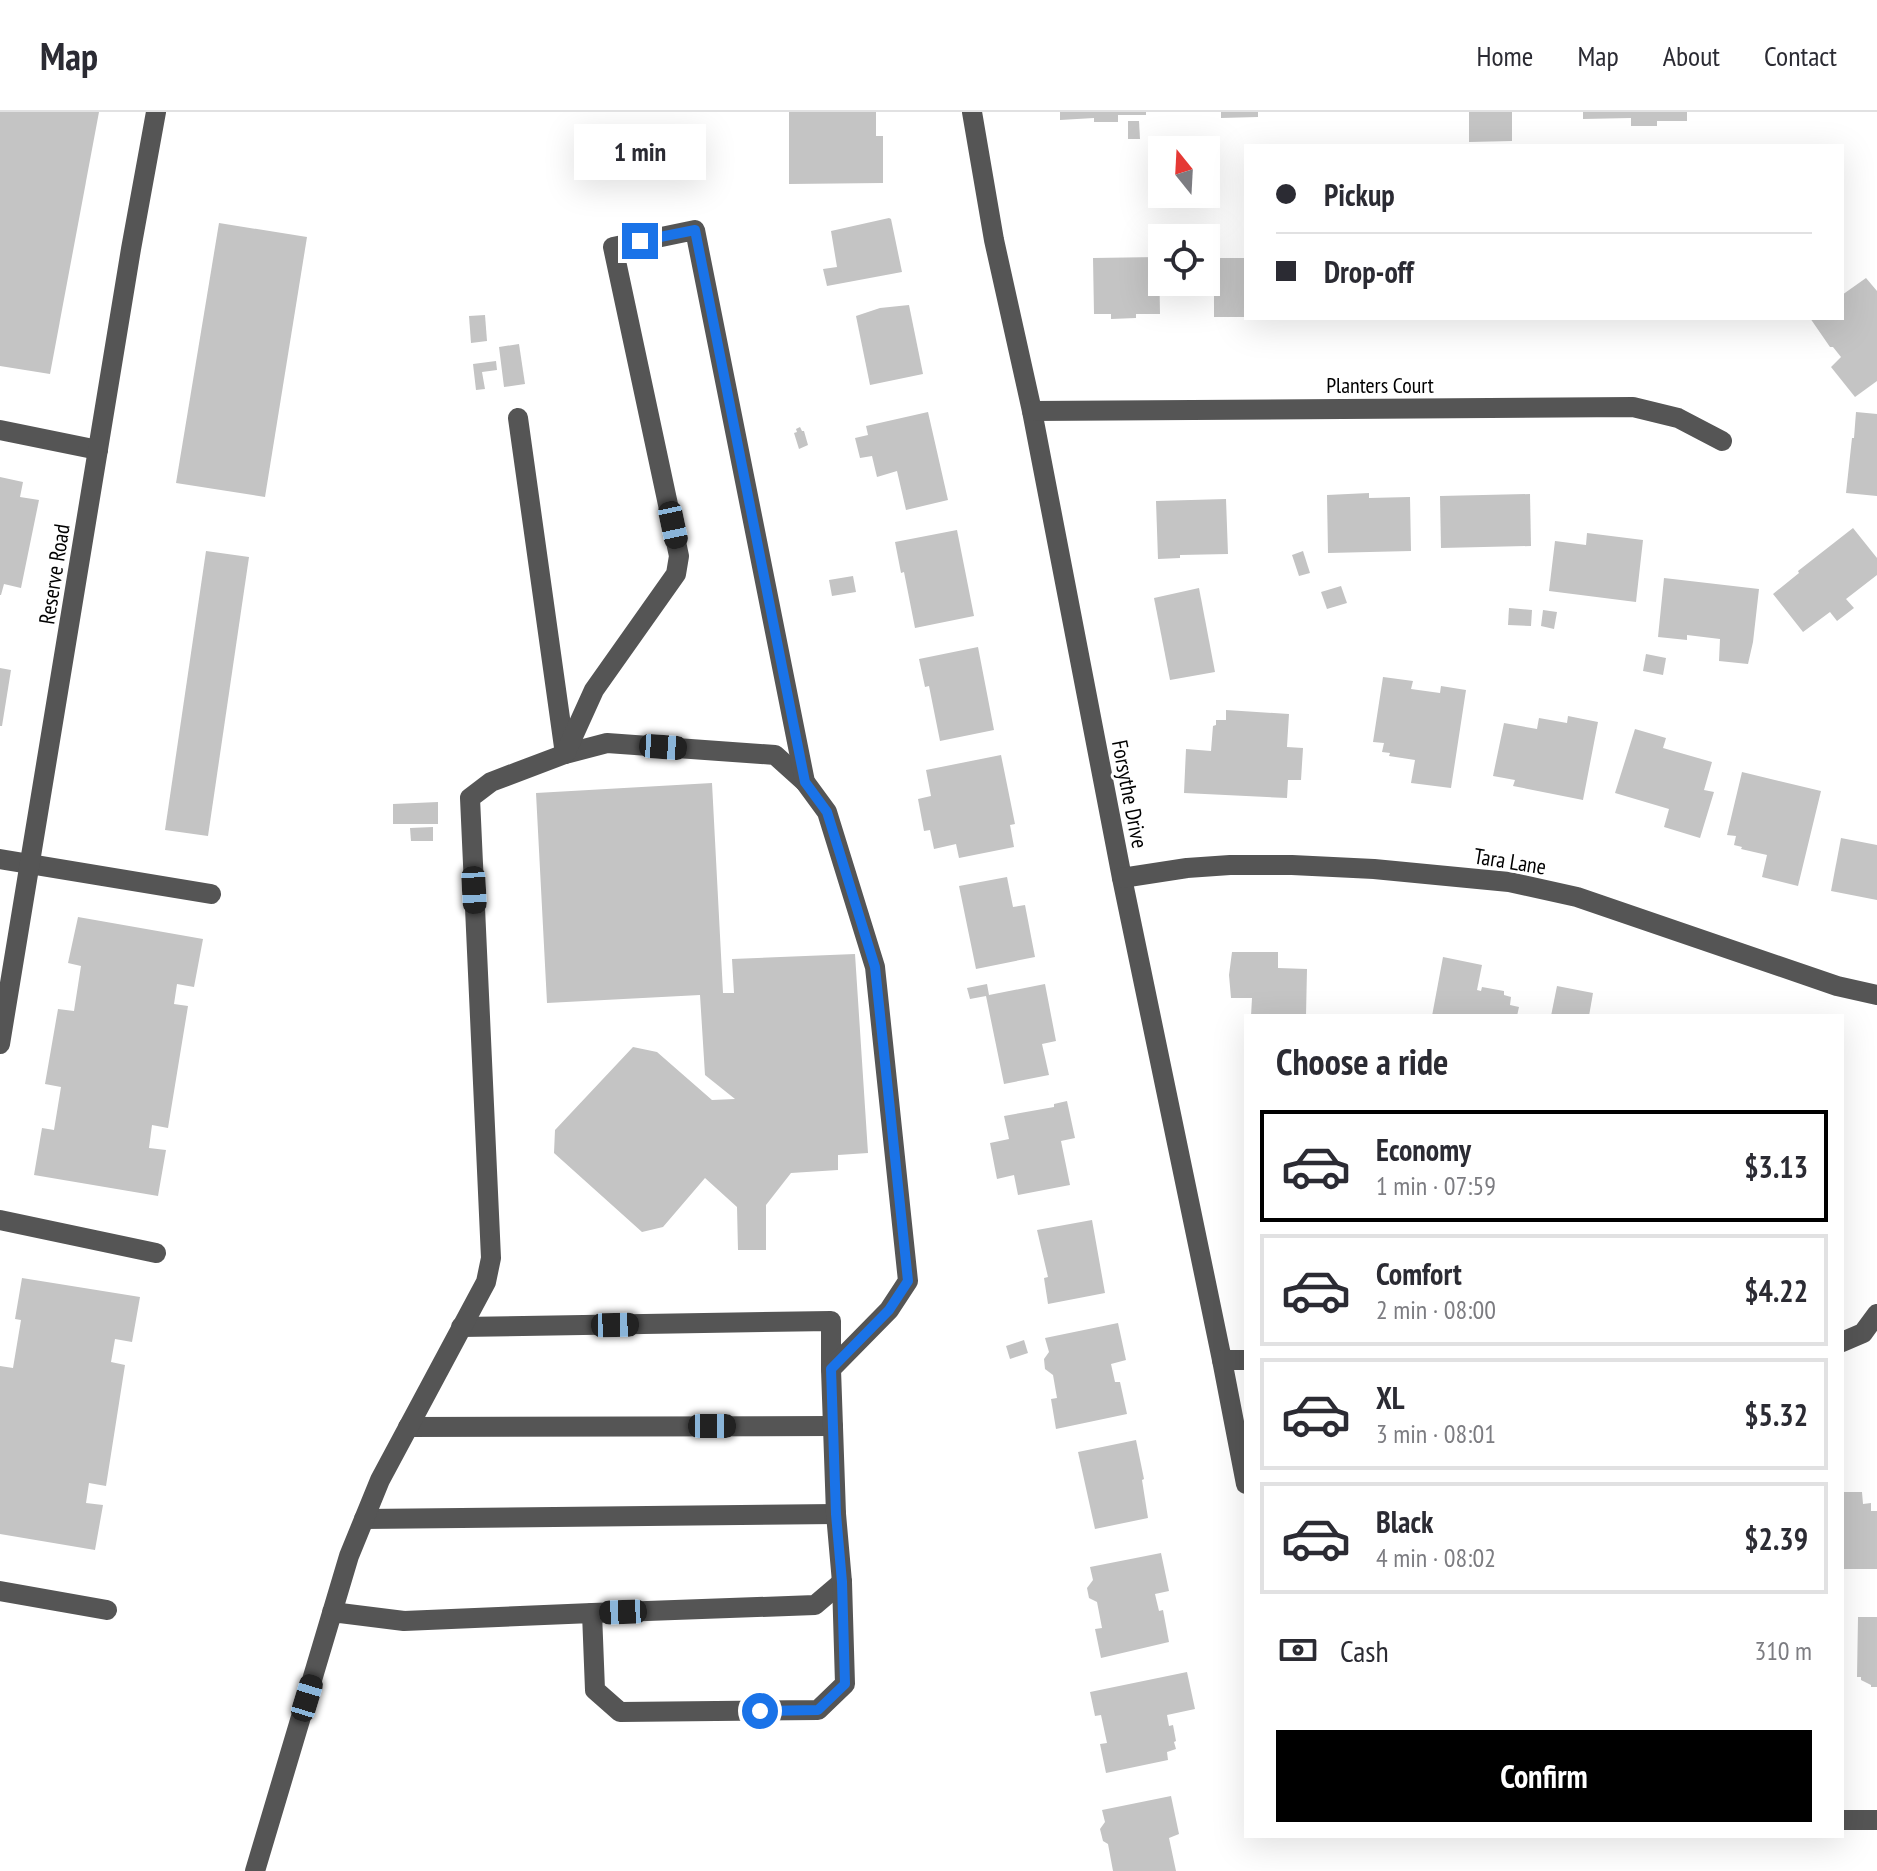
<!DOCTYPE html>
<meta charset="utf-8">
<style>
body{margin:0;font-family:"PT Sans Narrow",sans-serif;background:#f7f7f7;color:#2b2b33;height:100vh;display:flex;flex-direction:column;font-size:30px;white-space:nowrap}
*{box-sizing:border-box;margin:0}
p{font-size:26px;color:#7c7c81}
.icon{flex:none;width:44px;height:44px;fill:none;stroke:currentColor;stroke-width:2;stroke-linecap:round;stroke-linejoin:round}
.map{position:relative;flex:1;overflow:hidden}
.side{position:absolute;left:1244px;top:902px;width:600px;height:824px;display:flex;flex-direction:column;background:#fff;border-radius:0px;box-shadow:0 8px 32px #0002}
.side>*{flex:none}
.banner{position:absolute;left:1244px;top:32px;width:600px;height:176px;border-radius:0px;box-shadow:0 8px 32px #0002;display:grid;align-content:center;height:176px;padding:0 32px;background:#fff}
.needle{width:52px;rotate:342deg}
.buttons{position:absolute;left:1148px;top:24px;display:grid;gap:16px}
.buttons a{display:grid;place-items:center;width:72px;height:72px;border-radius:0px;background:#fff;box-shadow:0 8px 32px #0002;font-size:40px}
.end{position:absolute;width:36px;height:36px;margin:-18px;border:10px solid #1a73e8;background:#fff;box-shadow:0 0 0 4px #fff}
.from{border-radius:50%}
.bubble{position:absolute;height:56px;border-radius:0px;background:#fff;box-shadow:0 8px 32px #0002;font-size:26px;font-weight:800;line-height:56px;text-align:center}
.car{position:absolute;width:24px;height:48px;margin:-24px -12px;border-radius:10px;box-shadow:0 0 6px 2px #0007;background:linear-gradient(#222 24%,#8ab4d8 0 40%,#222 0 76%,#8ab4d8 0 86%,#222 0)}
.banner b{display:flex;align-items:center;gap:28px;height:76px;font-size:30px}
.banner b+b{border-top:2px solid #e1e1e2}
.banner i{width:20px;height:20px;background:#2b2b33}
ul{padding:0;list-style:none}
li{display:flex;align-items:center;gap:24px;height:112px;margin:0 16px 12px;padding:0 16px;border:4px solid #e1e1e2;border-radius:0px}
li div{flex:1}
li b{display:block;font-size:30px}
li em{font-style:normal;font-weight:800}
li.current{border-color:#000}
li>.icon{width:72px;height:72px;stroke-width:1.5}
h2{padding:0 32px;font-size:36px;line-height:96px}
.pay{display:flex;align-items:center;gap:20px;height:88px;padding:0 32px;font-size:30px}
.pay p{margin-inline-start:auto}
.action{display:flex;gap:16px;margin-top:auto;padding:16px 32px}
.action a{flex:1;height:92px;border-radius:0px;background:#000;color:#fff;font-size:32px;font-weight:800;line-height:92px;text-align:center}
header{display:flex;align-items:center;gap:48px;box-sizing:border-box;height:112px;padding:0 40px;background:#fff;border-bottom:2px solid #e1e1e2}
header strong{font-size:38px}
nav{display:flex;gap:44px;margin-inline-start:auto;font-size:28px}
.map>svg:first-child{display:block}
</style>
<header>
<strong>Map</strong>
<nav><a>Home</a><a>Map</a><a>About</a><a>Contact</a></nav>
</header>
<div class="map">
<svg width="1877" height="1759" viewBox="0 0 1877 1759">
<rect width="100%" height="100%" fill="#fff"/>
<g fill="#c4c4c4">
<path d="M0 0H99L50 262 0 254Z"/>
<path d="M789 0H876V24H883V71L789 72Z"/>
<path d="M1060 0H1146V3H1118V10H1094V6L1060 8Z"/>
<path d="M1221 0H1258V5L1221 6Z"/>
<path d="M1469 0H1512V29L1469 30Z"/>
<path d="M1583 0H1687V9H1657V14H1631V6L1583 7Z"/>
<path d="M1128 9H1139L1140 27H1128Z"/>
<path d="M889 106 891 107 902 160 827 174 823 157 837 155 831 119Z"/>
<path d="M219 111 307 125 265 385 176 371Z"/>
<path d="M1159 145 1160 202H1136V206L1111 207V202H1094L1093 146Z"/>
<path d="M1214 146H1244V150H1246V205H1214Z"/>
<path d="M1866 166 1877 179V269L1855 285 1831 255 1841 245 1833 235H1830L1810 206H1842V183Z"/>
<path d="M909 193 923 262 870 273 856 204 880 196Z"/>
<path d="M485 203 487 229 471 231 469 204Z"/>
<path d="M519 232 525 272 504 275 499 235Z"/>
<path d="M496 249 497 258 482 260 485 277 476 278 473 252Z"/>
<path d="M928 300 948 388 906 398 897 359 877 365 872 344 860 346 855 326 868 323 866 314Z"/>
<path d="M1856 300 1877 302V384L1846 381 1852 326H1854Z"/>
<path d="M800 315 802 319H804L808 333 799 337 794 321 797 320 796 317Z"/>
<path d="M0 365 23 370 20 385 39 388 21 476 4 472 1 483H0Z"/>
<path d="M1369 381V386L1410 385 1411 439 1328 441 1327 383Z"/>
<path d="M1530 382 1531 434 1441 436 1440 384Z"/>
<path d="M1226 387 1228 442 1180 443V446L1158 447 1156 389Z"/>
<path d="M1853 416 1877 446V463L1846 487 1854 496 1837 509 1830 500 1803 520 1773 482 1799 461 1798 459Z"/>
<path d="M957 418 974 504 915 516 904 460 901 461 895 430Z"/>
<path d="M1587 421 1643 428 1636 490 1549 479 1555 429 1586 433Z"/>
<path d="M206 439 249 445 208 724 165 718Z"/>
<path d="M1303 439 1310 461 1299 464 1292 443Z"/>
<path d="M853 464 856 480 832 484 829 468Z"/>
<path d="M1664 466 1759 477 1753 530 1748 552 1719 549 1720 527 1687 523V528L1658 525Z"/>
<path d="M1341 474 1347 491 1327 497 1321 480Z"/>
<path d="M1199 476 1215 560 1170 568 1154 486Z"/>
<path d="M1509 496 1532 498 1531 514 1508 513Z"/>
<path d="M1543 498 1557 500 1554 517 1541 514Z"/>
<path d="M978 535 994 618 940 629 929 574 925 575 919 547Z"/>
<path d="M1646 542 1666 546 1663 563 1643 559Z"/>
<path d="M0 556 11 558 2 614H0Z"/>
<path d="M1383 565 1413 569 1411 577 1440 581 1441 574 1466 578 1451 676 1411 671 1415 648 1389 644 1390 641 1382 640 1384 631 1373 630Z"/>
<path d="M1226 598 1289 602 1287 635 1303 636 1301 668H1288L1287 686 1184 681 1186 637 1211 639 1213 614 1216 613V608H1226Z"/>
<path d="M1568 604 1598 610 1583 688 1513 674 1515 668 1493 664 1504 611 1537 617 1539 606 1567 611Z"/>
<path d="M1635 617 1666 626 1663 636 1712 650 1704 678 1714 680 1700 726 1664 715 1669 697 1615 681Z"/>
<path d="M1001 643 1015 712 1010 713 1014 735 959 746 956 732 934 737 930 718 924 719 918 687 931 684 926 658Z"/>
<path d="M1742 660 1821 679 1798 774 1762 765 1767 743 1741 737 1742 735 1734 733 1736 724 1727 723Z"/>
<path d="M712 671 723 881H734L732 847 855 842 868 1041 838 1043V1058L791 1061 766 1093V1138H738L737 1095 705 1066 663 1115 642 1120 554 1041 555 1018 633 935 657 940 712 988 735 987 705 963 700 883 547 891 536 681Z"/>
<path d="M438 690V712H393V692Z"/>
<path d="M433 715V729H411L410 716Z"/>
<path d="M1841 726 1877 733V788L1831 779Z"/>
<path d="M1007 765 1013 795 1025 793 1035 845 976 857 959 774Z"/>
<path d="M78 805 203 827 194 875 177 872 174 892 188 894 168 1016 152 1013 149 1036 166 1038 158 1084 34 1063 42 1016 54 1018 61 975 45 972 58 897 74 899 81 854 68 851Z"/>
<path d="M1232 840H1278V856L1307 857 1306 904H1251L1252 886H1231L1229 863Z"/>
<path d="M1443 845 1482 853 1477 878 1481 879 1482 875 1504 879V883L1511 885 1510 893 1519 895 1517 904H1432Z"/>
<path d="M987 872 989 883 1045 872 1056 929 1042 932 1049 963 1004 972 986 884 970 887 967 876Z"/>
<path d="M1557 874 1593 881 1589 904H1551Z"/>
<path d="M1067 989 1075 1026 1061 1029 1070 1073 1018 1083 1014 1063 997 1067 990 1031 1009 1027 1004 1004 1054 995V992Z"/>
<path d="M1092 1108 1105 1181 1048 1192 1044 1166 1048 1165 1037 1118Z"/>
<path d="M22 1166 140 1185 132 1230 115 1227 111 1250 125 1253 106 1374 89 1371 86 1391 103 1393 95 1438 0 1422V1254L13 1256 21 1208 15 1207Z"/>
<path d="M1118 1211 1126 1248 1111 1252 1115 1270H1120L1127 1302 1056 1317 1051 1287 1057 1286 1053 1263 1045 1257 1044 1247 1049 1240 1045 1226Z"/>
<path d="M1024 1228 1028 1241 1010 1247 1006 1234Z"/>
<path d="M1136 1328 1144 1367 1142 1368 1148 1406 1095 1417 1078 1340Z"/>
<path d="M1842 1380H1862L1863 1392 1871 1391V1399H1877V1457H1842Z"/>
<path d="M1161 1441 1169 1479 1155 1482 1159 1499 1163 1498 1169 1530 1101 1546 1095 1517 1102 1516 1097 1490 1089 1486 1087 1476 1093 1468 1090 1455Z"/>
<path d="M1858 1505H1877V1575H1871V1573L1861 1568V1565H1857Z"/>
<path d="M1187 1560 1195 1597 1167 1603 1169 1614 1173 1613 1176 1629 1174 1630 1176 1637 1167 1640 1168 1648 1106 1661 1100 1632 1107 1631 1101 1603 1095 1604 1090 1580Z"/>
<path d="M1171 1684 1179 1722 1169 1726 1176 1759H1113L1108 1732 1103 1729 1100 1717 1105 1710 1102 1698Z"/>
</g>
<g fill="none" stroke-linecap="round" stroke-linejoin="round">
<g stroke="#555" stroke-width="20">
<path d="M972 0 994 128 1032 299 1122 766 1222 1248 1246 1372"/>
<path d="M1032 299 1633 295 1678 306 1722 329"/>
<path d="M518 306 565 642 607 631 775 643 805 670"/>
<path d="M0 318 98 338"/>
<path d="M0 747 211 782"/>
<path d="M1122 766 1187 756 1230 753H1292L1374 757 1509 770 1577 785 1837 874 1877 883"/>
<path d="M0 932 131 137 156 0"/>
<path d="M0 1108 156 1141"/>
<path d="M461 1215 831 1209V1257"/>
<path d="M1842 1230 1863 1221 1877 1202"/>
<path d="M1222 1248H1246"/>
<path d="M408 1315 833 1314"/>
<path d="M364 1407 836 1402"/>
<path d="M0 1479 107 1498"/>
<path d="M592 1501 815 1493 842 1470"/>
<path d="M1842 1708H1877"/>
<path d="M255 1759 349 1444 380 1368 486 1170 491 1146 470 686 491 670 565 642 594 578 676 462 679 444 613 135 695 118 805 670 827 700 875 855 908 1169 889 1198 831 1257 836 1402 842 1470 845 1572 818 1598 620 1600 595 1578 592 1501 404 1509 332 1500"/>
</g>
</g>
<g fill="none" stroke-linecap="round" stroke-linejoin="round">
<path stroke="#1a73e8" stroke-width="10" d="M640 129 695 118 805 670 827 700 875 855 908 1169 889 1198 831 1257 836 1402 842 1470 845 1572 818 1598 760 1599"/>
</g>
<g text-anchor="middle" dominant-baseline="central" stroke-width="6" stroke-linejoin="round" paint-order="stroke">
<g font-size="22" fill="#000" stroke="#fff">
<text x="1380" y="273">Planters Court</text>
<text transform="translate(54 462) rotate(-81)">Reserve Road</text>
<text transform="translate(1130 682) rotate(79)">Forsythe Drive</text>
<text transform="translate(1510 749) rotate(9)">Tara Lane</text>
</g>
</g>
</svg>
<div class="buttons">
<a><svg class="needle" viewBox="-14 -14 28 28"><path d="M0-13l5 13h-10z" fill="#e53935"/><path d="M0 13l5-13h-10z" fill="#7c7c81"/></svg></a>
<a><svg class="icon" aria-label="locate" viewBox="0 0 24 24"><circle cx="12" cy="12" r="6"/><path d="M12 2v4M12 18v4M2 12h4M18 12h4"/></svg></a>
</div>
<i class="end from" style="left:760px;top:1599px"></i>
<i class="end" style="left:640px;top:129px"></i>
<div class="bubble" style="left:574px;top:12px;width:132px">1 min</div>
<i class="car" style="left:673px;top:413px;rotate:168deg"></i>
<i class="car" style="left:663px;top:635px;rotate:94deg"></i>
<i class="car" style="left:474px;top:778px;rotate:177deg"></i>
<i class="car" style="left:615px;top:1213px;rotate:89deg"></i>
<i class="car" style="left:712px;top:1314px;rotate:90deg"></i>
<i class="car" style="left:623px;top:1500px;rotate:268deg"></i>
<i class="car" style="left:307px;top:1586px;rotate:17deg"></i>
<div class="banner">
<b><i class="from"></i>Pickup</b>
<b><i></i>Drop-off</b>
</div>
<section class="side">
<h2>Choose a ride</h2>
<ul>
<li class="current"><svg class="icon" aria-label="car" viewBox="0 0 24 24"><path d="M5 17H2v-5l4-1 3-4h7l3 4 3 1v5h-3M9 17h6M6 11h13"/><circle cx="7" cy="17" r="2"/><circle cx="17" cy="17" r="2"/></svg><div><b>Economy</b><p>1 min · 07:59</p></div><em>$3.13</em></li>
<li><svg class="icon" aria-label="car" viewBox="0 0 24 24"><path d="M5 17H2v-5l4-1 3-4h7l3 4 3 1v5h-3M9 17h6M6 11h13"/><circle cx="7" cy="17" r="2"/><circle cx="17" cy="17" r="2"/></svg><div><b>Comfort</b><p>2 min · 08:00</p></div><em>$4.22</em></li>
<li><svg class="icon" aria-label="car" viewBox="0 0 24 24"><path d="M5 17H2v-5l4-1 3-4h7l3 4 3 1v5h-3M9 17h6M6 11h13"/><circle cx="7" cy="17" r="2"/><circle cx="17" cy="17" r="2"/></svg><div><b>XL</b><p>3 min · 08:01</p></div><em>$5.32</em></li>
<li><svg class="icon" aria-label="car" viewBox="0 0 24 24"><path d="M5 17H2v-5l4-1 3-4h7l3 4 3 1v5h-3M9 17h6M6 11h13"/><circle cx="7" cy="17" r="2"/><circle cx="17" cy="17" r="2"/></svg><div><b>Black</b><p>4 min · 08:02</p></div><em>$2.39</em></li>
</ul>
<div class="pay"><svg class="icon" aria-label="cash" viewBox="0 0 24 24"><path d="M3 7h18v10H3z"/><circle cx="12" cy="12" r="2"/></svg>Cash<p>310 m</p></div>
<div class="action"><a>Confirm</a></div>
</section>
</div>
